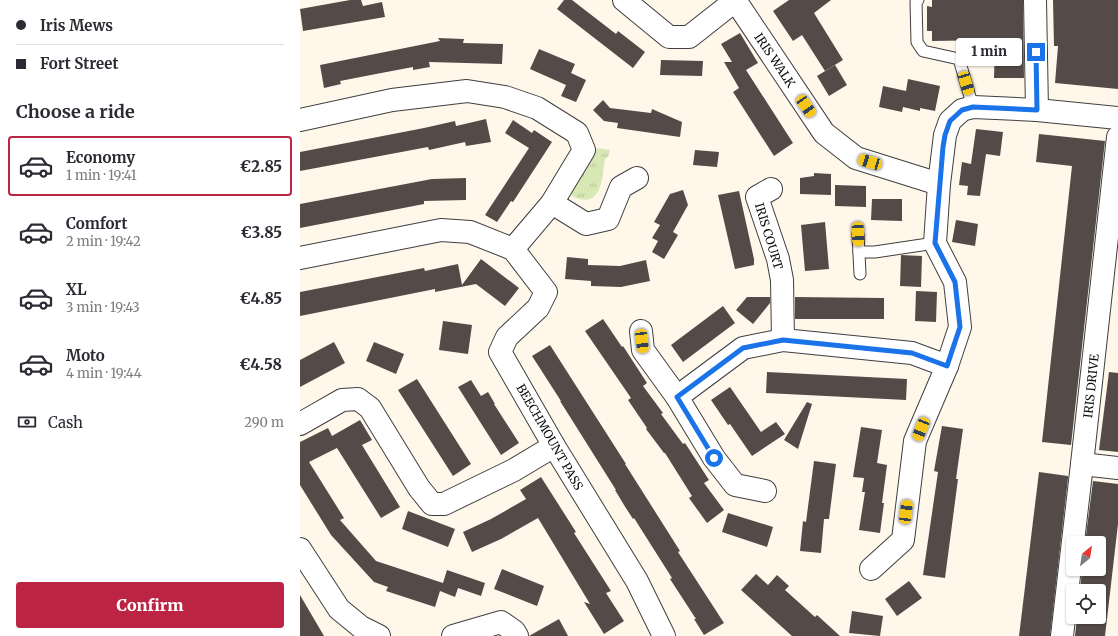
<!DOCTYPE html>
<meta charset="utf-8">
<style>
body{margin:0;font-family:Merriweather,serif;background:#f7f7f7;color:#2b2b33;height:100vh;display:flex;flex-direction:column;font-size:15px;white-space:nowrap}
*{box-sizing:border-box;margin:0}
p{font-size:13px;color:#7c7c81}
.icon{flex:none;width:22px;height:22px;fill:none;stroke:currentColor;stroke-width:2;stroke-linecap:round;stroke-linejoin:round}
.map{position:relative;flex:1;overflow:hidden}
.side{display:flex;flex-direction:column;background:#fff;width:300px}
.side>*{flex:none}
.hud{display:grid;align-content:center;height:88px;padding:0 16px;background:#fff}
.needle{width:26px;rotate:30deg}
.controls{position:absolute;left:766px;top:536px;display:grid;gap:8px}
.controls a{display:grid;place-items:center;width:40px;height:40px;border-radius:4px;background:#fff;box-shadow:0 1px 3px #0004;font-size:20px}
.end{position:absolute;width:18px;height:18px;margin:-9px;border:5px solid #1a73e8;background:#fff;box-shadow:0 0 0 2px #fff}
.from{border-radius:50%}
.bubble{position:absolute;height:28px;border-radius:4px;background:#fff;box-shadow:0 1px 3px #0004;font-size:13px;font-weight:800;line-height:28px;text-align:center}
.car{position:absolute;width:12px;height:24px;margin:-12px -6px;border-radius:5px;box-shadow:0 0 3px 1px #0007;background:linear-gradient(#f5c518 24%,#345 0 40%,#f5c518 0 76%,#345 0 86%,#f5c518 0)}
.hud b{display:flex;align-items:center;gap:14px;height:38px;font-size:15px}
.hud b+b{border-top:1px solid #e1e1e2}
.hud i{width:10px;height:10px;background:#2b2b33}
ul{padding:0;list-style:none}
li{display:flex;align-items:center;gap:12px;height:60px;margin:0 8px 6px;padding:0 8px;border:2px solid transparent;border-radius:4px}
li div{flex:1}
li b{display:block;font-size:15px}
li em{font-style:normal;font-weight:800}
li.active{border-color:#bb2442}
li>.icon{width:36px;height:36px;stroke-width:1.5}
h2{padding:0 16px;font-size:18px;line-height:48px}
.pay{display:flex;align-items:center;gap:10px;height:44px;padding:0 16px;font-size:15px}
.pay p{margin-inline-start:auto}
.button{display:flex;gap:8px;margin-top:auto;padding:8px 16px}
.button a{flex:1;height:46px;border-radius:4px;background:#bb2442;color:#fff;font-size:16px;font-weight:800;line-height:46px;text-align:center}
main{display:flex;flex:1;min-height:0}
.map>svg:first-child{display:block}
</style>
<main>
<section class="side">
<div class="hud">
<b><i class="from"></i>Iris Mews</b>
<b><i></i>Fort Street</b>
</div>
<h2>Choose a ride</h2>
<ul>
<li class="active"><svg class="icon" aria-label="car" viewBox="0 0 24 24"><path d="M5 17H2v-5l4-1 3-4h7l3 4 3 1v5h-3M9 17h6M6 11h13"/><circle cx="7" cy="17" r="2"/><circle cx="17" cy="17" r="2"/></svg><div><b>Economy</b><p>1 min · 19:41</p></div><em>€2.85</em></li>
<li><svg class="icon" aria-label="car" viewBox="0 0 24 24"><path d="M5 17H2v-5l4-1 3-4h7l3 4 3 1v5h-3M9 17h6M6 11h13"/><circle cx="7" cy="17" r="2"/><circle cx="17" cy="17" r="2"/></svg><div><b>Comfort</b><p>2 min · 19:42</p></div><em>€3.85</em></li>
<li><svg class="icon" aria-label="car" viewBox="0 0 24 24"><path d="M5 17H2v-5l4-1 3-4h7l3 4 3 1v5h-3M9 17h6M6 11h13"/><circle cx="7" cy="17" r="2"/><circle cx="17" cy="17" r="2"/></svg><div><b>XL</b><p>3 min · 19:43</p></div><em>€4.85</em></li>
<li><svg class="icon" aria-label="car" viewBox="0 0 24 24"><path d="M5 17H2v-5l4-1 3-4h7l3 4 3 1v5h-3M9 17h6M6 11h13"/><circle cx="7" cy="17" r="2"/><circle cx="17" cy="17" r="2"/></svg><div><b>Moto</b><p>4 min · 19:44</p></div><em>€4.58</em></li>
</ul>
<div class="pay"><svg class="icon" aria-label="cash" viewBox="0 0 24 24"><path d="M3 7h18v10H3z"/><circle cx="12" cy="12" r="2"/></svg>Cash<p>290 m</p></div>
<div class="button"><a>Confirm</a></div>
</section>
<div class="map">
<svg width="818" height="636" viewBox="0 0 818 636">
<defs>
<pattern id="grass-tufts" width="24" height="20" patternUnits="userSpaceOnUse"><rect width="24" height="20" fill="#d7e8b5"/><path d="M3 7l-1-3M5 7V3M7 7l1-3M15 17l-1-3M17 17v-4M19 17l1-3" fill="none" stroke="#b7c69a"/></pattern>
</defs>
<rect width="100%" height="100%" fill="#fff8ea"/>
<path fill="url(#grass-tufts)" d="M297 148 310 150 309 155 305 159C302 174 303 205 280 199 275 198 272 197 270 191L289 164Z"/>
<g fill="#544b48">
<path d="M50 0H61L63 6 82 2 85 17 3 31 0 9Z"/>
<path d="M264 0H272L316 34 318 31 345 52 333 68 257 9Z"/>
<path d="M489 0H531L514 13 543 60 525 71 502 35 493 41 473 11Z"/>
<path d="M632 0H723L724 78H694L695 40 632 41V31H627V6L632 7Z"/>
<path d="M753 0H818V89L755 83 758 46H754Z"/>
<path d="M440 33 458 63 446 70 493 143 474 156 433 92 439 88 424 62H432L421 44Z"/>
<path d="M138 38 164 39 163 43 203 44 202 64 129 62 130 67 113 70V67L76 74 40 81 41 84 24 88 20 65 140 41Z"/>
<path d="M239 49 275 64 271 73 286 80 276 102 261 96 266 85 230 69Z"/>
<path d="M361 60 403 61 402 76 360 75Z"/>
<path d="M535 65 547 85 529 96 517 76Z"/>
<path d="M608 79 640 86 635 111 620 108V111L603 107 602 112 579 107 583 86 606 91Z"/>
<path d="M303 100 310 108 351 113 352 109 382 122 380 137 317 128 318 123 304 121 293 110Z"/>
<path d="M186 119 191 142 166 146 165 142 129 150 128 147 0 171V152L124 128 155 121 156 126Z"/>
<path d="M213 120 232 133 234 130 252 142 213 202 211 201 197 222 185 215 229 148 205 133Z"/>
<path d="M676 129 703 132 700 156 686 154 680 196 667 195 668 186 659 185 662 162 671 164Z"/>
<path d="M739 134 805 141 771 445 742 442 772 166 736 162Z"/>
<path d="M395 150 419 152 417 167 393 165Z"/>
<path d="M514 173 531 174V195L500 194V178L514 176Z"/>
<path d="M166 178V200L124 201V204L0 228V204L132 179Z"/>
<path d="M535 185 566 186V207L535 206Z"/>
<path d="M383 190 388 205 373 232 378 235 364 259 352 252 358 241 352 238 360 225 354 222 370 194Z"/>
<path d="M439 191 454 259V265L435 269 418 195Z"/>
<path d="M572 199H602V221L571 220Z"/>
<path d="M656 220 678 224 675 246 652 242Z"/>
<path d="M525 222 529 269 505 271 501 225Z"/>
<path d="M601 255 622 256 621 287 600 286Z"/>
<path d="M267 257 288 259V265L320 266 346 260 350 281 321 287 291 286V281L265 279Z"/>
<path d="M181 259 219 288 205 306 176 284 135 292V289L0 316V292L124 268 125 271 158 264 162 285Z"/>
<path d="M616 291 637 292 636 322 615 321Z"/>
<path d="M447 297H470V303L453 324 436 310Z"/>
<path d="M495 297 584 298V319H495Z"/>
<path d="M423 306 435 323 383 362 371 345Z"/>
<path d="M303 319 322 347 323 346 347 383 343 386 363 413 361 414 383 444 385 443 409 480 404 483 424 510 407 523 389 498 392 496 365 453H364L346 429 347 428 328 400 331 398 285 331Z"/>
<path d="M143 321 172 325 168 354 139 350Z"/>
<path d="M34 342 45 363 0 387V360Z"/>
<path d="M74 342 104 354 96 374 66 361Z"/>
<path d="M250 345 326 464H325L380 551 378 552 424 623 404 635 394 619H396L370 579 372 578 334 518 333 519 324 505 315 490H316L260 401H261L232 356Z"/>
<path d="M467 372 607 379 606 400 466 393Z"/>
<path d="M809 372 818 373V452L799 450Z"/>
<path d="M117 379 171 464 153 476 98 390Z"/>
<path d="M171 380 181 396 188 392 195 404H194L219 443 201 455 158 387Z"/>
<path d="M430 387 461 432 476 422 485 434 452 456 430 424 428 425 411 400Z"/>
<path d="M507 402 512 404 498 449 484 440Z"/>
<path d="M60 420 72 440 62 445 100 507 81 518 37 448 9 462 44 518 40 520 76 561 143 583 147 570 185 583 181 596 158 588 155 597 140 591 135 607 86 591 88 587 74 582 31 535 0 485V442L28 428 32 436Z"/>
<path d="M642 426 663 429 656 479H658L645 578 623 575 638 472 634 471Z"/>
<path d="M561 427 582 430 577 463 587 465 582 503H584L580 533 559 530 565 492H562L564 478 553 477Z"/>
<path d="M514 461 536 464 529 519H524L521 553 500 551 503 521 506 522Z"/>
<path d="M739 472 768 476V478L750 636H719Z"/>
<path d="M241 477 276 532 274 533 311 591 306 593 324 621 304 634 284 602 290 604 238 518 201 539 172 552 163 532 191 519 226 499 220 490Z"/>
<path d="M793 481 818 484V524L810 593 805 636H775L777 617H799V591H780L782 569H799V543H785Z"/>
<path d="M108 511 155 529 148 547 102 529Z"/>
<path d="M428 513 473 527 467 547 422 532Z"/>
<path d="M202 569 244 586 237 606 194 589Z"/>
<path d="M456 574 468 585 477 575 489 586 485 590 515 617 517 615 540 636H492L441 590Z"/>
<path d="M609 581 622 598 597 616 585 599Z"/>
<path d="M0 595 24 636H0Z"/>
<path d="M552 611 583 616 580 636 549 633Z"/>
<path d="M259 619 268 636H229Z"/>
</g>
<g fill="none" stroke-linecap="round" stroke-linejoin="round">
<g stroke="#3f3f3f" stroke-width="13">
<g id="service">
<path d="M618 0 616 2 617 42 623 51 659 59 673 107"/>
<path d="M558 234 560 274"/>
<path d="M559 252H575L635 243"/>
</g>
</g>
<g stroke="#3f3f3f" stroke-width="24">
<g id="minor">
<path d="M324 0 369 37H389L436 0"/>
<path d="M435 0 524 133 556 158 639 184"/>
<path d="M735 0 737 110"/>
<path d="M0 120 92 100 167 91 205 97 237 108 277 133 284 150 252 203 213 249"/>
<path d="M471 189 457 197 478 259 482 280 483 340"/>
<path d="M252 203 286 224 308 219 321 187 337 178"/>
<path d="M0 258 141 230 170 232 213 249 246 292 238 308 207 337 200 352 254 446 337 581 364 636"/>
<path d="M341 331 343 350 377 397 414 458 435 485 465 491"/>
<path d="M377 397 443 348 483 340 612 353 647 366"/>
<path d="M0 424 42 400 58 399 70 408 119 488 132 504H144L214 470 254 446"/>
<path d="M782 464 818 468"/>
<path d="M0 549 39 609 61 627 79 636"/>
<path d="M571 569 603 540 615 441 647 366 660 327 655 282 635 243 639 184 645 135 650 121 662 110 673 107 737 110 818 118"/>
<path d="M153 636 201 622 214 631 217 636"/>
<path d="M762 636 782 464 818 137"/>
</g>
</g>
<use href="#service" stroke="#fff" stroke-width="11"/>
<use href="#minor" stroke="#fff" stroke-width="22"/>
</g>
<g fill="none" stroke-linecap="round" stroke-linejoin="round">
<path stroke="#1a73e8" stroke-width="5" d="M414 458 377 397 443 348 483 340 612 353 647 366 660 327 655 282 635 243 643 147 645 135 650 121 662 110 673 107 737 110 736 52"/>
</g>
<g text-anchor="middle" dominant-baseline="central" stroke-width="4" stroke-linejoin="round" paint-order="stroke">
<g font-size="12" fill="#0c0c0c" stroke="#fff">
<text transform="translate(475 60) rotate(56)">IRIS WALK</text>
<text transform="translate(469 236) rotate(73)">IRIS COURT</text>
<text transform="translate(791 386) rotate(-84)">IRIS DRIVE</text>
<text transform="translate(250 437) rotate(60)">BEECHMOUNT PASS</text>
</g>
</g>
</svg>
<div class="controls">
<a><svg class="needle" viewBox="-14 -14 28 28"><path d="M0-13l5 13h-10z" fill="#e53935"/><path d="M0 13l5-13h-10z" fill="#7c7c81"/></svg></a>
<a><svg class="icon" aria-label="locate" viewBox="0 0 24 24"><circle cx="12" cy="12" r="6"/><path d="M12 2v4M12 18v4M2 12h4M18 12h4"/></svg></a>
</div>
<i class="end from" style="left:414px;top:458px"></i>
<i class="end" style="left:736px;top:52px"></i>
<div class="bubble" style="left:656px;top:38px;width:66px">1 min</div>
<i class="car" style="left:666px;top:83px;rotate:163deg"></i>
<i class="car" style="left:506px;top:106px;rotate:146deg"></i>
<i class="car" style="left:570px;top:162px;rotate:287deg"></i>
<i class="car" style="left:558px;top:234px;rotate:178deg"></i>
<i class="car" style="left:342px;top:341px;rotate:173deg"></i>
<i class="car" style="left:621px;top:429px;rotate:202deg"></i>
<i class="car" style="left:606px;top:512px;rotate:7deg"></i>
</div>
</main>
